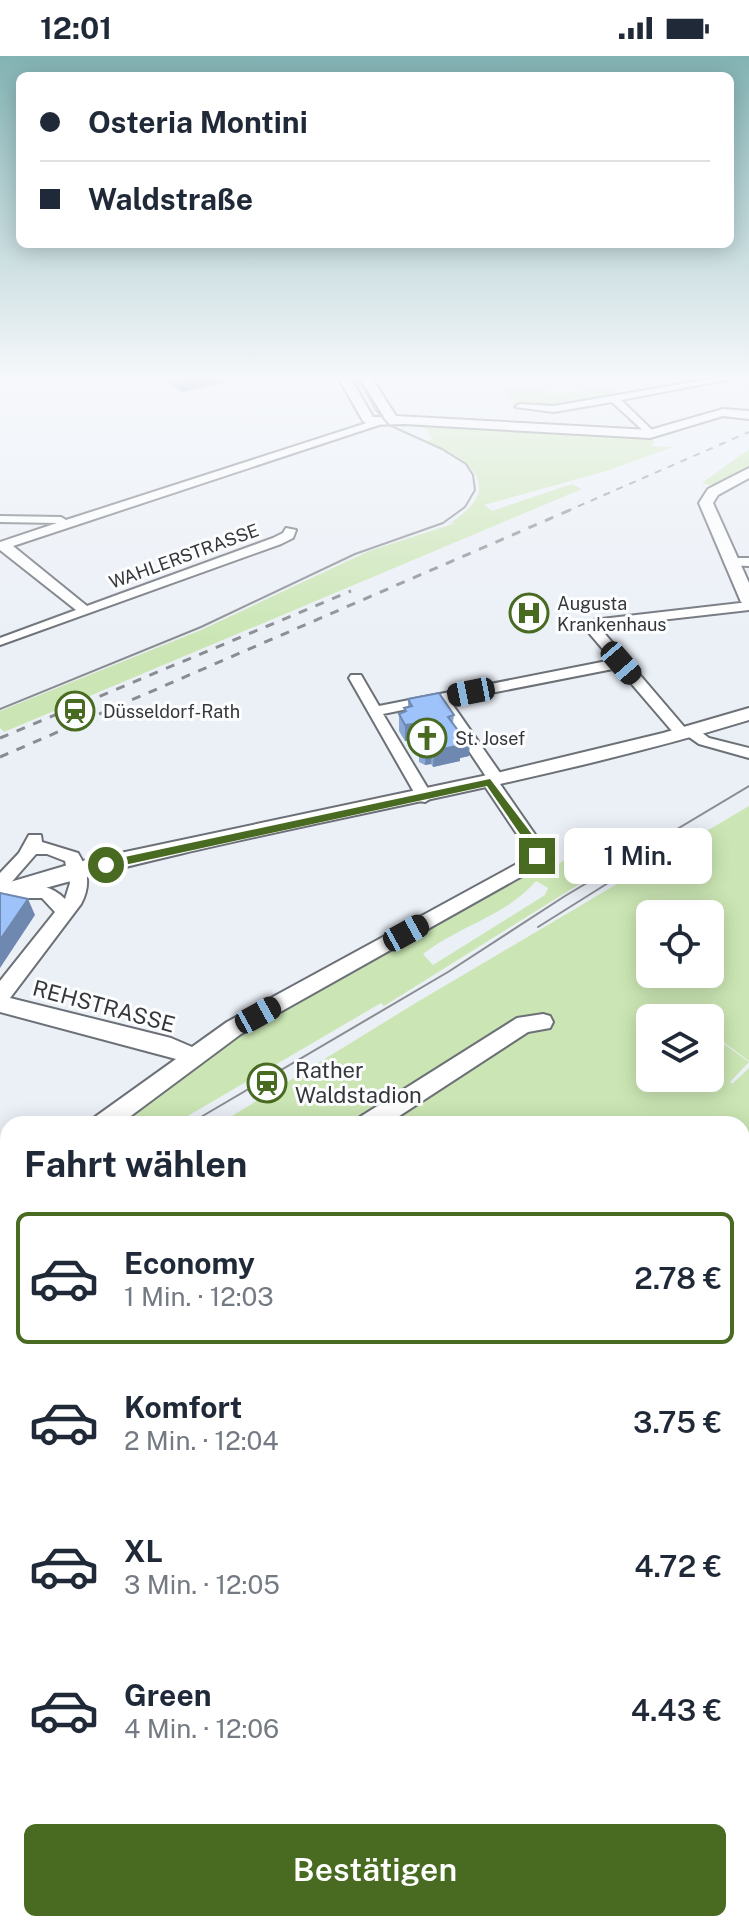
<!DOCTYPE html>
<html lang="de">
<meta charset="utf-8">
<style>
body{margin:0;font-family:"Public Sans",sans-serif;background:#f6f6f7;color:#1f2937;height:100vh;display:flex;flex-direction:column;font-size:30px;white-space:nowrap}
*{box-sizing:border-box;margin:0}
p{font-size:26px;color:#747a83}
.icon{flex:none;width:44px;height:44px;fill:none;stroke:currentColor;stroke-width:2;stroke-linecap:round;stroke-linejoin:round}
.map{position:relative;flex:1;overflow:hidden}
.sheet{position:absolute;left:0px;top:1060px;width:750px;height:816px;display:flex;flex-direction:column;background:#fff;border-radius:24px 24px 0 0;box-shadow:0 4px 20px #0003}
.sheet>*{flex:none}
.hud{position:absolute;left:16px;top:16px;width:718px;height:176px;border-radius:12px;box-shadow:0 4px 20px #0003;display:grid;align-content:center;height:176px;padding:0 24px;background:#fff}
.buttons{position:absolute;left:636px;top:844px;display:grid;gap:16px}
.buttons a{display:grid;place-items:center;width:88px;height:88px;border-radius:12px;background:#fff;box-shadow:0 4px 20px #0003;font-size:40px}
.end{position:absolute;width:36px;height:36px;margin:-18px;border:10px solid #486a21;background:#fff;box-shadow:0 0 0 4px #fff}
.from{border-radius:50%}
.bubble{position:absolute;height:56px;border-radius:12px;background:#fff;box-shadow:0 4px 20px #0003;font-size:26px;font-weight:600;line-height:56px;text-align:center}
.car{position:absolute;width:24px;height:48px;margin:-24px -12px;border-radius:10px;box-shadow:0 0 6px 2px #0007;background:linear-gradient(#222 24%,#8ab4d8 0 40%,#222 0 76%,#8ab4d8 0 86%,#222 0)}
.hud b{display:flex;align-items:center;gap:28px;height:76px;font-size:30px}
.hud b+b{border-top:2px solid #e0e1e3}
.hud i{width:20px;height:20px;background:#1f2937}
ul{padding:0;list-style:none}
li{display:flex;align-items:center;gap:24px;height:132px;margin:0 16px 12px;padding:0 8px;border:4px solid transparent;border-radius:12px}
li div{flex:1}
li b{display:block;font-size:30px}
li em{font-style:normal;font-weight:600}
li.current{border-color:#486a21}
li>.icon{width:72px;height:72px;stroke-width:1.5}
h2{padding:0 24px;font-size:36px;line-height:96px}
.primary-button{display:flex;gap:16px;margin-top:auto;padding:16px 24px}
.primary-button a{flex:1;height:92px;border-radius:12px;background:#486a21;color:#fff;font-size:32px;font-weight:600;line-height:92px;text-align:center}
.status{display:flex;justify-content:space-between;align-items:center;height:56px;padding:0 40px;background:#fff;direction:ltr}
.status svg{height:22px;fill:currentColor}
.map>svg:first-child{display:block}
</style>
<div class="status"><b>12:01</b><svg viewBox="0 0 49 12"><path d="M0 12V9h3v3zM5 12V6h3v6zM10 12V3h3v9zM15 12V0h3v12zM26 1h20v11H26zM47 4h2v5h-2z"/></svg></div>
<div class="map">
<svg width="749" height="1876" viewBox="0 0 749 1876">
<rect width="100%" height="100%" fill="#ebf0f7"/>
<g fill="#cbe6b4" fill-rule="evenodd">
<path d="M542 333 551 338 606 333 630 339 561 351 516 350 503 335Z"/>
<path d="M415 368 646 380 655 386 650 390 673 391 603 416 484 449 492 455 572 428 582 433 4 676 0 672V655L201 574 369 495 456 467H450C507 431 470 403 426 385L432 384 428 374Z"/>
<path d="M749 393V413L716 431 702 427Z"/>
<path d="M749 750V1005L710 976V962H691L672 949 656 962H650V1022H710V978L749 1006 730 1026 732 1028 749 1012V1876H0V1195L8 1191V1868H742V1068H219L414 948ZM650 858H710V918H650Z"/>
<path d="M589 787C598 794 610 794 621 802L384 950 381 947 174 1068H108L195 1004 530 811 550 814ZM536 825 548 832 545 839 433 909 423 898C458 870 506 860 536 825Z"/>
</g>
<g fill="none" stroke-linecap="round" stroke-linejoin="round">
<g stroke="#6c7077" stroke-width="4">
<g id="minor">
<path d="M721 321H740L621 344 654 376V380L650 381 612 346 554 356 515 351 520 348 554 350Z"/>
<path d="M376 364 379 369 13 490 87 550 273 482 283 477 286 472 296 474 293 482 281 488 0 589V582L76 554 0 494V486L57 467 0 466V460L61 461 66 464Z"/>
<path d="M730 502H749V510L726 509 724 506Z"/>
<path d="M749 546V554L599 571 686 673H697L709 682 749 692V702L699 688 689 681 678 682 618 612 450 645 505 724 500 728 545 793 540 810 241 978 120 1068H92L95 1061 176 1003 0 956V925L55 856 42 842H9L0 835V817L19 797 29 779H41L42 786 78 797C88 813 91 830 81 848L10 942 171 982 192 991 227 966 526 803 527 793 482 726 487 722 437 647 383 658 433 741 425 746 419 745 349 622 351 619H361L379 650 612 604 584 571V565ZM36 798H47L65 805 70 827 65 843C48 826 31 829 9 829Z"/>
<path d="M543 958 550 960 553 966 550 972 528 976 387 1068H357L360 1061 517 962Z"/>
<path d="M8 1127V1151L0 1154V1130Z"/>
<path d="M8 1285V1313L0 1316V1288Z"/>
</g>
</g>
<g stroke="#6c7077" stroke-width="4">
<g id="major">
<path d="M338 321H350L373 361H384L359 321H371L396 360 650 374 723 353 749 355V363L723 360 650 382 405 368 369 369 363 365Z"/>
<path d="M749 412V422L718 439 713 447 749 527V551L741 546 699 447 708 433Z"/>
<path d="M749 652V664C503 739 246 772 0 845V829L78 806 497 717 663 677Z"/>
</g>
</g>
<use href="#minor" fill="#fff" fill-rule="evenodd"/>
<use href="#major" fill="#fff" fill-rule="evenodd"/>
<g stroke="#898c91" stroke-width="2">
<path d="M0 653 201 571 355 498 443 467 465 451 475 434 473 419 466 408 442 393 389 369 375 353 358 321"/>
<path d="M538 871 667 790"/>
<path d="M189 1068 448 916 565 840 749 730"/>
</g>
<path stroke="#898c91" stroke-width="3" d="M0 1189 8 1185"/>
<path stroke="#898c91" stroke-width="2" stroke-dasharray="7 7" stroke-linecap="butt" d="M565 456 749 376"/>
<g stroke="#898c91" stroke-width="3" stroke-dasharray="9 9" stroke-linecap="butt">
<path d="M0 682 351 535"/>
<path d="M0 701 570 454"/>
</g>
</g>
<g fill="#88a8d7">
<path d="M159 321H225L226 326 181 336Z"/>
<path d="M408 643 454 659 453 667 469 700 460 702V705L433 711 431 708 425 709 419 706V698L411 684 405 685 399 675V658L404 656V652L408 651Z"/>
</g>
<g fill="#6f88af">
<path d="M188 321H225L226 326 181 336 179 323Z"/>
<path d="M412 668 411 684 405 685V669Z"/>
<path d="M470 684 469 700 460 702V705L433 711 434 695Z"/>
<path d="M432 692 431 708 425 709 426 693Z"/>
<path d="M28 843 35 859 0 912V884Z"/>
</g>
<g fill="#9ec3fa" stroke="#6f88af" stroke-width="2">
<path d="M439 637 454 659 448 661 460 677 470 684 459 686 461 689 434 695 432 692 426 693 420 690 422 685 412 668 405 669 399 658 406 655 404 652 412 650 408 643Z"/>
<path d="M0 837 28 843 0 884Z"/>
</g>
<linearGradient id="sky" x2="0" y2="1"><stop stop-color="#83b3b4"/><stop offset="0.55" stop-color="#f6f8fb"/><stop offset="1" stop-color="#f6f8fb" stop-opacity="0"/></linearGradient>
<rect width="749" height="583" fill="url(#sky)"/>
<path fill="#486a21" d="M490 723 537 785 541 803H533L527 788 487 730 106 813 100 809 106 805Z"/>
<defs>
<g id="hospital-ring" transform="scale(2)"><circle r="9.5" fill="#fcfdfe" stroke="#486a21" stroke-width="1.5"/><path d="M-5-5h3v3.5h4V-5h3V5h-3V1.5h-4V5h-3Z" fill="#486a21"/></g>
<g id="station-ring" transform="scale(2)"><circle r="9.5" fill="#fcfdfe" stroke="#486a21" stroke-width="1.5"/><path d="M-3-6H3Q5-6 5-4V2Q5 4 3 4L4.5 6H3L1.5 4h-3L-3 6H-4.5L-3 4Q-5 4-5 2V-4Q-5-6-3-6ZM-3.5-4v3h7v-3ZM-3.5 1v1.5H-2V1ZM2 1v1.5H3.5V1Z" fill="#486a21"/></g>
<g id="church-ring" transform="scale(2)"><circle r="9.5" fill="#fcfdfe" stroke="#486a21" stroke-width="1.5"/><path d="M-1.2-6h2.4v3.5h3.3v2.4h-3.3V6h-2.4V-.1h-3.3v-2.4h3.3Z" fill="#486a21"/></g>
</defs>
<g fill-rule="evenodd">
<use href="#hospital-ring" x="529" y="557"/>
<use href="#station-ring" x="75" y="655"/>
<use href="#church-ring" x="427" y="682"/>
<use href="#station-ring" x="267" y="1027"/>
</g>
<g text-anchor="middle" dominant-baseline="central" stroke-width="6" stroke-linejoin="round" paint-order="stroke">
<g font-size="18" fill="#35373a" stroke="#fcfdfe">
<text transform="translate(184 500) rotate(-20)">WAHLERSTRASSE</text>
</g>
<g font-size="18" fill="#35373a" stroke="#fcfdfe" text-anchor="start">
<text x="557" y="547">Augusta<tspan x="557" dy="21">Krankenhaus</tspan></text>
<text x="103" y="655">Düsseldorf-Rath</text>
<text x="455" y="682">St. Josef</text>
</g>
<g font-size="22" fill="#35373a" stroke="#fcfdfe">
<text transform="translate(104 950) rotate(15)">REHSTRASSE</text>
</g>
<g font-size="22" fill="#35373a" stroke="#fcfdfe" text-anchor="start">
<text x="295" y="1014">Rather<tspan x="295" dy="25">Waldstadion</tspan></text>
</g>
</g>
</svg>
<div class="buttons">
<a><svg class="icon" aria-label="locate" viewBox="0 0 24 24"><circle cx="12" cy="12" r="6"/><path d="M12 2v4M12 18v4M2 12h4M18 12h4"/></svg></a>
<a><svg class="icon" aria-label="layers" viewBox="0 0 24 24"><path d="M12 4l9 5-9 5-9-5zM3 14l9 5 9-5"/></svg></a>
</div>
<i class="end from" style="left:106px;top:809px"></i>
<i class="end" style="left:537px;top:800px"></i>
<div class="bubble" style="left:564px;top:772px;width:148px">1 Min.</div>
<i class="car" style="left:621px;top:607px;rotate:139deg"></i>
<i class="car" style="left:471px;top:636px;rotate:259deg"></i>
<i class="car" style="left:406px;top:877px;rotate:61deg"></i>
<i class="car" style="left:258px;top:959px;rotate:61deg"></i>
<div class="hud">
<b><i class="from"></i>Osteria Montini</b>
<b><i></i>Waldstraße</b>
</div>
<section class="sheet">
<h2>Fahrt wählen</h2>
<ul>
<li class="current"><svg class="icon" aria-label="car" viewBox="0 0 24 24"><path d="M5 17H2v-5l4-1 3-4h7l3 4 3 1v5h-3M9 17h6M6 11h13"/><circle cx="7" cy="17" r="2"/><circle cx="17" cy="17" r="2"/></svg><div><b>Economy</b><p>1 Min. · 12:03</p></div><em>2.78 €</em></li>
<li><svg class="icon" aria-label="car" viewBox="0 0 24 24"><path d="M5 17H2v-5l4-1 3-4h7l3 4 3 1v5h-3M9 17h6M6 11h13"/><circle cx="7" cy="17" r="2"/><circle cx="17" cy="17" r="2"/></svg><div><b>Komfort</b><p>2 Min. · 12:04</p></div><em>3.75 €</em></li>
<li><svg class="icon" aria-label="car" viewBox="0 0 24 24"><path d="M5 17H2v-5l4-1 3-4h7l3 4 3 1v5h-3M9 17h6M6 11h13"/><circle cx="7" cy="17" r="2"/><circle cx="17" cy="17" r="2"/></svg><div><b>XL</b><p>3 Min. · 12:05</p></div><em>4.72 €</em></li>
<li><svg class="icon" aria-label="car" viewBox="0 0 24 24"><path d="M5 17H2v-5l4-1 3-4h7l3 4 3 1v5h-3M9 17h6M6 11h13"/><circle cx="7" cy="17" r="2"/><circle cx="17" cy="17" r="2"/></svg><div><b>Green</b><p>4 Min. · 12:06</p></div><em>4.43 €</em></li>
</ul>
<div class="primary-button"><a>Bestätigen</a></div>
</section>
</div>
